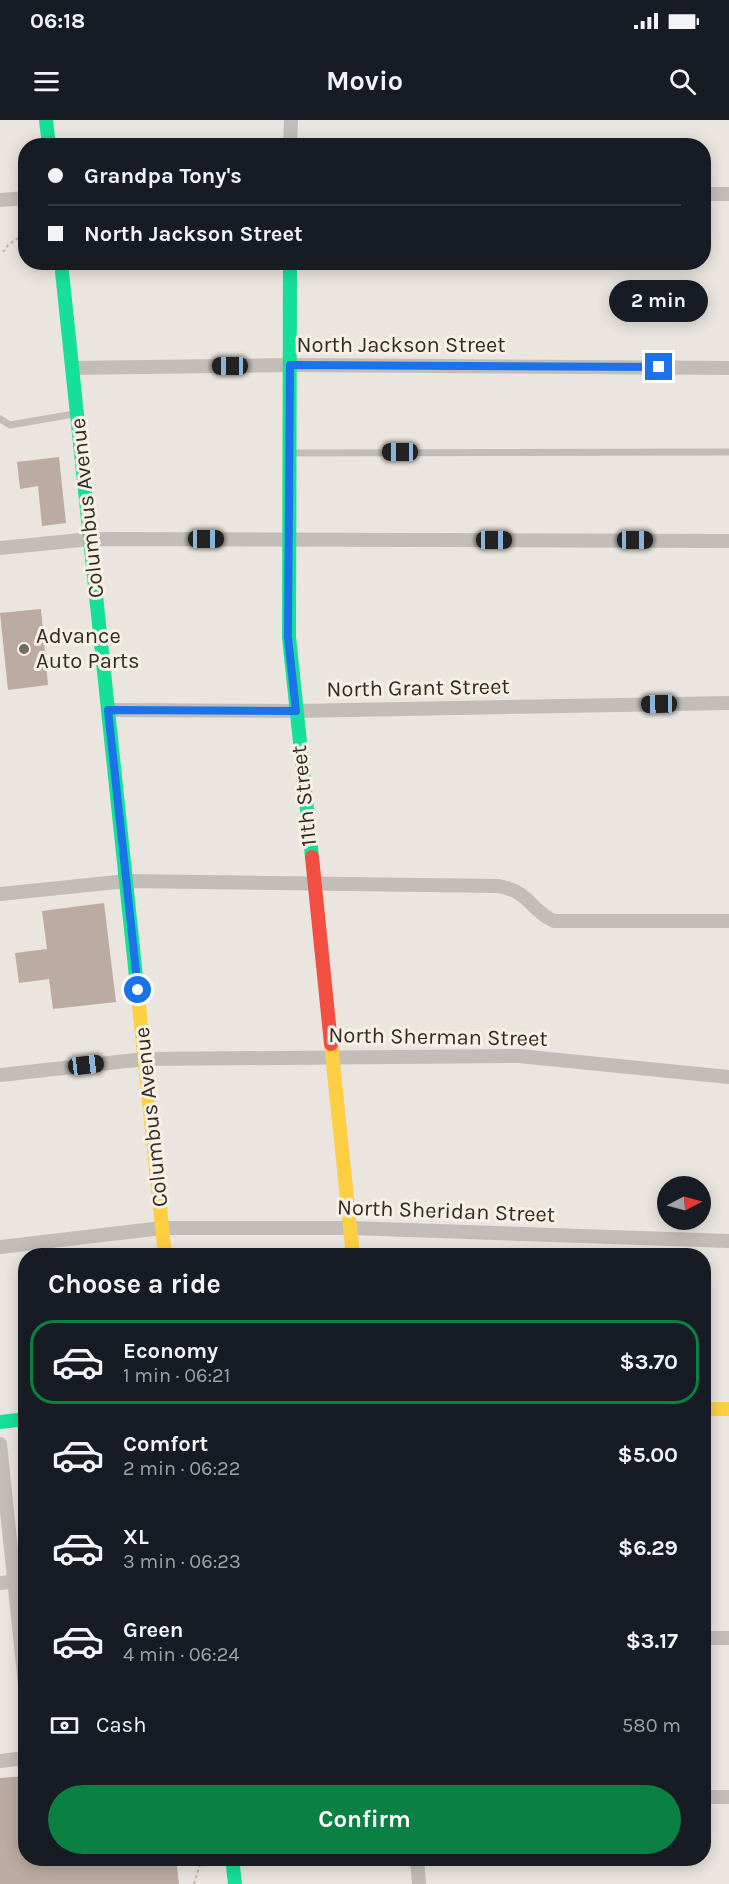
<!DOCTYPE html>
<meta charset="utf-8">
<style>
body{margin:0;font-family:Karla,sans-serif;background:#20242c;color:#f1f3f6;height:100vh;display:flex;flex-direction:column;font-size:22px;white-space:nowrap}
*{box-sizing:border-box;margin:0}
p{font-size:20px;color:#9ea1a6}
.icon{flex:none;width:33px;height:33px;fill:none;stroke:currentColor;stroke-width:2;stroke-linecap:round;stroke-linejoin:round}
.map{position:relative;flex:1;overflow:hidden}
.side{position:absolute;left:18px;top:1128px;width:693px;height:618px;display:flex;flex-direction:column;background:#171b24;border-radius:24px;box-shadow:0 3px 15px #0003}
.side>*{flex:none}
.banner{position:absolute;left:18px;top:18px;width:693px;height:132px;border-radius:24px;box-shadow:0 3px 15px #0003;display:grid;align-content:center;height:132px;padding:0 30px;background:#171b24}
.needle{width:39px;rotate:84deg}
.fabs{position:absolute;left:657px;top:1056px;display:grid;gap:12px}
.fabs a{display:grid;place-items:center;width:54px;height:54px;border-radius:50%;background:#171b24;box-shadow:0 3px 15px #0003;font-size:30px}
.end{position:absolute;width:27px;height:27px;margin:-14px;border:8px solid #1a73e8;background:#fff;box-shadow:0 0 0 3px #fff}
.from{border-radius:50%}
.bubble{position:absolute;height:42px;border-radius:21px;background:#171b24;box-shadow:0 3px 15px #0003;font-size:20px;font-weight:700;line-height:42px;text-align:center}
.car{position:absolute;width:18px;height:36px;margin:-18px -9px;border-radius:8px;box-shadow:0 0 4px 2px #0007;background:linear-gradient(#222 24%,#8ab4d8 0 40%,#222 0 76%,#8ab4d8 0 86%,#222 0)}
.banner b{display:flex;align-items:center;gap:21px;height:57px;font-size:22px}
.banner b+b{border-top:2px solid #363941}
.banner i{width:15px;height:15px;background:#f1f3f6}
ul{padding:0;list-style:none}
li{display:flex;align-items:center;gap:18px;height:84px;margin:0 12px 9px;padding:0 18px;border:3px solid transparent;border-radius:24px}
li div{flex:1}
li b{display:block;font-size:22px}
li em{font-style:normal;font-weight:700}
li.current{border-color:#0b8043}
li>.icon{width:54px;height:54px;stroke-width:1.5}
h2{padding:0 30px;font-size:27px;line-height:72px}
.pay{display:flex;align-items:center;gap:15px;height:66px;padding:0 30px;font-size:22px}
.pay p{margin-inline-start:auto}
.action{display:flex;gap:12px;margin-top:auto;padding:12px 30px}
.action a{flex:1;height:69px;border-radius:36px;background:#0b8043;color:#fff;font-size:24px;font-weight:700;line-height:69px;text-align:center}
.status{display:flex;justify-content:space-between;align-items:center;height:42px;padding:0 30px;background:#171b24;direction:ltr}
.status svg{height:16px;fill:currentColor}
header{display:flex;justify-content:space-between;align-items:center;height:78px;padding:0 30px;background:#171b24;font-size:27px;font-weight:700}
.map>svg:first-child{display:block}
</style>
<div class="status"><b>06:18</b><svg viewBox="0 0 49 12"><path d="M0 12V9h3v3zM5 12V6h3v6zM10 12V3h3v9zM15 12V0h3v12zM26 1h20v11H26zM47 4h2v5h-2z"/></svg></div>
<header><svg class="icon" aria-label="menu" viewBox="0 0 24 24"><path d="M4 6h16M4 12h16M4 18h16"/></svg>Movio<svg class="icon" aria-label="search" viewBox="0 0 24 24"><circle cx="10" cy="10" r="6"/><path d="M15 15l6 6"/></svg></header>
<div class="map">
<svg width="729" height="1764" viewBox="0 0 729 1764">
<rect width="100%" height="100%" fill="#eae5de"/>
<g fill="#bcaba2">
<path d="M59 337 66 403 42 406 38 366 20 369 17 342Z"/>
<path d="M41 489 48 565 8 570 0 493Z"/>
<path d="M104 783 116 882 53 889 49 859 19 863 15 833 47 829 42 791Z"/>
<path d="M26 1656V1738H176L179 1764H0V1658Z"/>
</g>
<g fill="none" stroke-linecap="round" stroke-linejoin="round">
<g stroke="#bbb6b1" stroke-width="2" stroke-dasharray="3 3" stroke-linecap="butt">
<path d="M3 132 8 125 26 113"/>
<path d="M194 1764 202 1738"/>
</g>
<g stroke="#c2bdb8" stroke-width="7">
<path d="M0 299 10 305 74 294"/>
<path d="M291 333 729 332"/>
</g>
<g stroke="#c2bdb8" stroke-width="14">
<path d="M290 26 291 0"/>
<path d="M704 74H729"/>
<path d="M0 80 26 78"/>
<path d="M72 248 290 245 729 248"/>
<path d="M0 428 90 419 729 421"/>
<path d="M108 590 296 591 729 583"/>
<path d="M0 774 127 761 499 766C532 773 528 789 554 801H729"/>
<path d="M0 955 145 939 519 936 729 957"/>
<path d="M0 1127 162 1108H351L729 1121"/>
<path d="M0 1324 26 1574"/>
<path d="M0 1463 26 1460"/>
<path d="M704 1518H729"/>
<path d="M0 1641 26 1638"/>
<path d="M704 1677H729"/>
<path d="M417 1738 419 1764"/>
</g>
<g stroke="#16e098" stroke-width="14">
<path d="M46 0 49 26"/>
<path d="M61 142 138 876"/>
<path d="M290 142 289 517 312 737"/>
<path d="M0 1302 26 1299"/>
<path d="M232 1738 235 1764"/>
</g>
<g stroke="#ffcf43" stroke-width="14">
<path d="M138 876 165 1136"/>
<path d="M331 924 353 1136"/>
<path d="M704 1289H729"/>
</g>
<path stroke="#f24e42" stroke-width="14" d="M312 737 331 924"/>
</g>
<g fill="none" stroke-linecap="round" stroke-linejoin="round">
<path stroke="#1a73e8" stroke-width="8" d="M138 870 108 590 296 591 288 517 290 245 659 247"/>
</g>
<circle fill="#726c67" stroke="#f6f0e5" stroke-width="2" cx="24" cy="529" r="6"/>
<g text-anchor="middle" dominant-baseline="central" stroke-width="6" stroke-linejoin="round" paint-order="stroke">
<g font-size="22" fill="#322b27" stroke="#f6f0e5">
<text x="401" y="225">North Jackson Street</text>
<text transform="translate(87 388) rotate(-96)">Columbus Avenue</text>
<text transform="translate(418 568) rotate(-1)">North Grant Street</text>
<text transform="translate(304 676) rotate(-96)">11th Street</text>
<text transform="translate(438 917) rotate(1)">North Sherman Street</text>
<text transform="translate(151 997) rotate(-96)">Columbus Avenue</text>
<text transform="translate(446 1091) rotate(2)">North Sheridan Street</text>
</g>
<g font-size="22" fill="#322b27" stroke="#f6f0e5" text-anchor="start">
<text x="36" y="516">Advance<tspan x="36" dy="25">Auto Parts</tspan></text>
</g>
</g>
</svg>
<div class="fabs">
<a><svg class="needle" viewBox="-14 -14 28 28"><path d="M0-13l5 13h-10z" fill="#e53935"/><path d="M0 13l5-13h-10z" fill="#9ea1a6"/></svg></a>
</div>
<i class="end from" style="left:138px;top:870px"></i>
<i class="end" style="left:659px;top:247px"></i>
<div class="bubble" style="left:609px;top:160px;width:99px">2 min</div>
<i class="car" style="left:230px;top:246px;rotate:270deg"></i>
<i class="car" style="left:400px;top:332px;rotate:270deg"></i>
<i class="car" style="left:206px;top:419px;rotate:90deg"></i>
<i class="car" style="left:494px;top:420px;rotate:90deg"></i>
<i class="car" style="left:635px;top:420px;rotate:90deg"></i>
<i class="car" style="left:659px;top:584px;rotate:269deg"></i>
<i class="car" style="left:86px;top:945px;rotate:83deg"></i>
<div class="banner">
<b><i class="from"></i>Grandpa Tony's</b>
<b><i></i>North Jackson Street</b>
</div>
<section class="side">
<h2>Choose a ride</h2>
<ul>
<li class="current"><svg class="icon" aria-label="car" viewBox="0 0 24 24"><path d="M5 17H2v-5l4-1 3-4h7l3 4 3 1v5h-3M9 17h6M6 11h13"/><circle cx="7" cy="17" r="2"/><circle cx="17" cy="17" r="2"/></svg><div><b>Economy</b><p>1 min · 06:21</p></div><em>$3.70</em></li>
<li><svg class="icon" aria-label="car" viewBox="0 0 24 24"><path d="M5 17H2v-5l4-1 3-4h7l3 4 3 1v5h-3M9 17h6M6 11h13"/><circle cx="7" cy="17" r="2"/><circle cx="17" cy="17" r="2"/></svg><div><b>Comfort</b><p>2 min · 06:22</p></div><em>$5.00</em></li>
<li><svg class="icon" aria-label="car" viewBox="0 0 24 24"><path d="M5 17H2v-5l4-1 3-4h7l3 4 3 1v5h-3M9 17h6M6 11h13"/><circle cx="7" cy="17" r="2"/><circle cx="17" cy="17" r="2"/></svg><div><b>XL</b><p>3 min · 06:23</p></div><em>$6.29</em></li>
<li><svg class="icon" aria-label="car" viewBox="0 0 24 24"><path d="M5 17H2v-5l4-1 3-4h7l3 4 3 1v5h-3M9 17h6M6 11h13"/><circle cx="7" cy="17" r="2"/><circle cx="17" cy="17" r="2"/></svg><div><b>Green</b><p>4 min · 06:24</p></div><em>$3.17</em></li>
</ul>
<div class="pay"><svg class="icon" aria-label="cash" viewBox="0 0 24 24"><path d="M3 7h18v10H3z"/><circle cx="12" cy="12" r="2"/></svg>Cash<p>580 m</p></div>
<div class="action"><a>Confirm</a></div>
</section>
</div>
